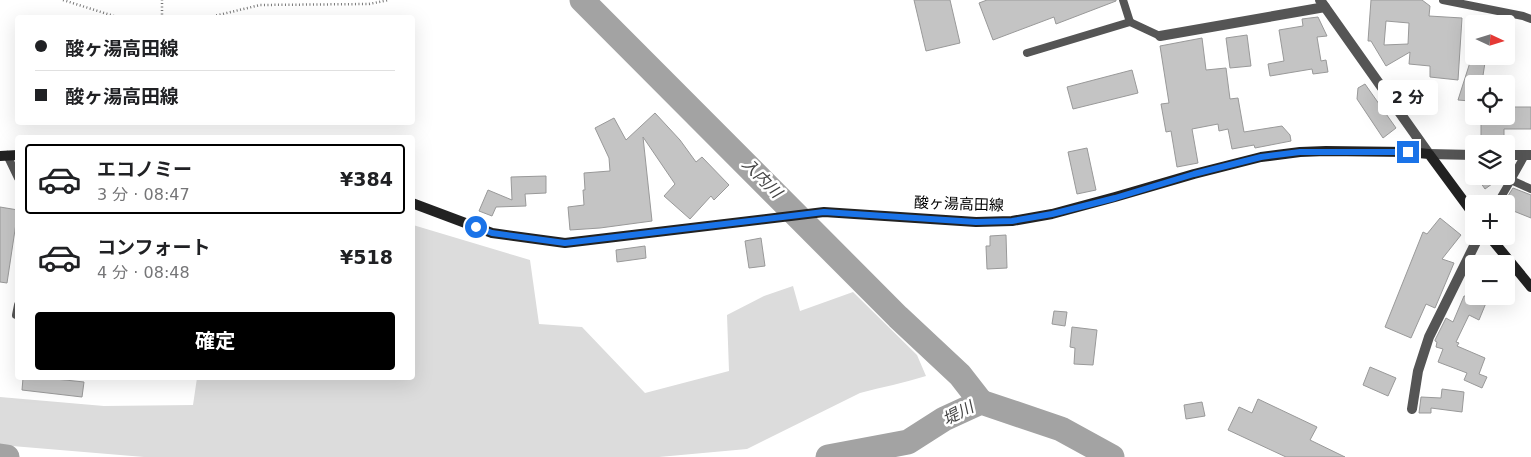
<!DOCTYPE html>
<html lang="ja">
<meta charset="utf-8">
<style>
body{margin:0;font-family:"DejaVu Sans","Noto Sans JP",sans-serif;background:#f2f2f2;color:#202124;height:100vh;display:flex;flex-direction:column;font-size:19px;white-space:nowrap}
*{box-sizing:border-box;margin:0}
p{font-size:16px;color:#757577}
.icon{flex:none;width:28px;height:28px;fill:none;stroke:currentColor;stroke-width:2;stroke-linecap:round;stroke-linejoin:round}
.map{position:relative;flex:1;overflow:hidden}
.sheet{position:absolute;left:15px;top:135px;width:400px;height:245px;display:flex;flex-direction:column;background:#fff;border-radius:5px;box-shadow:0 5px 20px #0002}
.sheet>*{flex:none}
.guide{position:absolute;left:15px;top:15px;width:400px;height:110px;border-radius:5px;box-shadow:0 5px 20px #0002;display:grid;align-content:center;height:110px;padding:0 20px;background:#fff}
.needle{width:32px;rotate:94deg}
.controls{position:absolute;left:1465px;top:15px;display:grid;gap:10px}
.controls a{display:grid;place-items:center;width:50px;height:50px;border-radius:5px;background:#fff;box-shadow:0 5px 20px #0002;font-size:25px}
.end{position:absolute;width:22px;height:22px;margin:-11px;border:6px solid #1a73e8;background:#fff;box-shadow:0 0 0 2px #fff}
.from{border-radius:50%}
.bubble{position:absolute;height:35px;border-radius:5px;background:#fff;box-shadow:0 5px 20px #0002;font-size:16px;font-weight:700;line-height:35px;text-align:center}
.guide b{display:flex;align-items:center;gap:18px;height:48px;font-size:19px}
.guide b+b{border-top:1px solid #e0e0e0}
.guide i{width:12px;height:12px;background:#202124}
ul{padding:9px 0 0;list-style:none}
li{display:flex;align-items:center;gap:15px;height:70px;margin:0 10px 8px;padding:0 10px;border:2px solid transparent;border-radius:5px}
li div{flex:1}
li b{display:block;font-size:19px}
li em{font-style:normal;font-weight:700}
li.active{border-color:#000}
li>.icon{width:45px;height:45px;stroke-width:1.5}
.cta{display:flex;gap:10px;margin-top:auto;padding:10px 20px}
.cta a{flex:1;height:58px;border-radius:5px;background:#000;color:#fff;font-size:20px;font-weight:700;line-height:58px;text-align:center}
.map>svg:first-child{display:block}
</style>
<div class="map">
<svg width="1531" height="457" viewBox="0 0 1531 457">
<rect width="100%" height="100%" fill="#fff"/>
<path fill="#dcdcdc" d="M413 225 530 260 539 324 582 327 645 393 729 371 727 315 764 296 793 286 800 311 853 292 917 355 926 376C904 383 882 387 860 393L747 449 659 457H144L0 445V397L104 406 193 405 197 378H412Z"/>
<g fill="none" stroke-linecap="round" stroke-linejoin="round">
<g stroke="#a3a3a3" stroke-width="25">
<path d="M582 0 898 317 960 375 981 402"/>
<path d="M0 456 7 457"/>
<path d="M828 457 908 442 944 419 981 402 1061 429 1112 457"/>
</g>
</g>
<g fill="#c4c4c4" stroke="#999" fill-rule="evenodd">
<path d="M914 0H950L960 43 926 51Z"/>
<path d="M987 0H1116V1L1056 24 1054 17 993 40 979 3Z"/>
<path d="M1371 0H1422L1430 6 1429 16 1462 18 1458 80 1430 77V66L1409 64 1410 52 1386 66 1371 41H1368ZM1386 21 1409 23 1408 44 1384 45Z"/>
<path d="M1318 17 1327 36 1317 37 1321 61 1326 60 1328 72 1313 74 1312 69 1270 76 1268 64 1284 61 1279 30 1303 26 1302 19Z"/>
<path d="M1247 35 1251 66 1230 68 1226 38Z"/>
<path d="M1202 38 1206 70 1226 68 1230 99 1238 98 1244 132 1282 126 1290 135 1291 141 1255 148 1254 145 1232 149 1228 129 1219 131 1218 124 1192 129 1198 163 1177 167 1171 131 1166 132 1161 104 1169 103 1160 46Z"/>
<path d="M1472 56H1486L1482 82 1472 81 1470 101 1458 100Z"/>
<path d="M1132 70 1138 93 1073 109 1067 87Z"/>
<path d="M1365 84 1396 128 1383 138 1357 99 1358 88Z"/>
<path d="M1506 107H1531V129H1504V142H1481V116H1506Z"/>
<path d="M655 113 680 140 696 162 702 157 729 185 714 200 711 196 690 219 664 196 675 184 643 137 652 221 600 228 570 230 568 207 584 205 583 190H585L584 173 610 171 609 158 595 128 614 118 626 140Z"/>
<path d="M1087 148 1096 190 1077 194 1068 152Z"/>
<path d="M546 176V193L525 194 526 206 496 207 492 216 479 211 488 190 512 200 511 177Z"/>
<path d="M1476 176H1503L1485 189Z"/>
<path d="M1513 188 1531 195V218L1506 208V199Z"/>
<path d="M0 207 18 210 7 283 0 282Z"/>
<path d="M1440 218 1461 235 1442 259 1454 263 1435 308 1426 304 1411 338 1385 327 1423 232 1427 234Z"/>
<path d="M1006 235 1007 268 987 269 986 246H990V236Z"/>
<path d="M761 238 765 266 749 268 745 241Z"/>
<path d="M645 246 646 258 617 262 616 250Z"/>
<path d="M1464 296H1486L1483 302 1486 303 1479 320 1469 315 1456 342 1459 343 1457 346 1485 358 1479 374 1487 377 1482 388 1464 380 1467 373 1438 362 1443 349 1436 347 1437 342 1435 341V340L1446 318 1453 322Z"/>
<path d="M1054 311 1067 312 1065 326 1052 324Z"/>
<path d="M1072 327 1097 330 1093 365 1074 364 1075 348 1070 347Z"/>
<path d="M1370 367 1396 378 1388 396 1363 385Z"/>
<path d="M23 378H46L84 382 82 397 22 390Z"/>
<path d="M1442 389 1464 392 1462 412 1431 408V413H1419L1421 397 1441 398Z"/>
<path d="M1258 399 1317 427 1310 440 1345 457H1286L1228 430 1239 407 1252 413Z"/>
<path d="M1202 402 1205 416 1186 419 1184 405Z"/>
</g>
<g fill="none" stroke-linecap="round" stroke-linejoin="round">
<g stroke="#777" stroke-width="2.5" stroke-dasharray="1 2.5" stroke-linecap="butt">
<path d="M63 0 120 18"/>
<path d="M162 18V0"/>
<path d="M206 18 260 5 369 4 389 0"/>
</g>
<g stroke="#555" stroke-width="8">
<path d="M1443 0 1523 16 1531 19"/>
<path d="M1130 22 1160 36"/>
<path d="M1027 53 1130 22 1123 0"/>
<path d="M7 155 18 178"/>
<path d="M1525 155 1511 180 1531 189"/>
<path d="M1497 204 1511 180"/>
<path d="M16 315 18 305"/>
</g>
<g stroke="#555" stroke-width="10">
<path d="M1160 36 1325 7"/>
<path d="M1429 154 1474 155"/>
<path d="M1506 155H1531"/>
<path d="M1412 409 1418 371 1429 337 1479 236"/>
</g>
<path stroke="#555" stroke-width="10" d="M1320 0 1429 154"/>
<g stroke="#222" stroke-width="10">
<path d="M0 156 18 155"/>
<path d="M412 203 492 233 565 243 824 212 976 222 1012 221 1052 214 1115 197 1194 174 1261 157 1300 152 1326 151 1408 152 1429 154 1474 215"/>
<path d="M1489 236 1531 287"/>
</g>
</g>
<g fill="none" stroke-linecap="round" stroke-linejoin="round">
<path stroke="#1a73e8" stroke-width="6" d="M476 227 492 233 565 243 824 212 976 222 1012 221 1052 214 1115 198 1194 174 1261 157 1300 152H1408"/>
</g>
<g text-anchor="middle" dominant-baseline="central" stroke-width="5" stroke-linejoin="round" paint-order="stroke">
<g font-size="15" fill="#000" stroke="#fff">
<text transform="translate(959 204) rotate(2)">酸ヶ湯高田線</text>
</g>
<g font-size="16" font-style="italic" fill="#444" stroke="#fff">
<text transform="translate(762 178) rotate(45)">入内川</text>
<text transform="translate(958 413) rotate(-27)">堤川</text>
</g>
</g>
</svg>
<div class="controls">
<a><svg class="needle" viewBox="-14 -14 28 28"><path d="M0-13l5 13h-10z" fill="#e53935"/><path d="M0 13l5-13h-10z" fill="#757577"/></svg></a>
<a><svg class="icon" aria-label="locate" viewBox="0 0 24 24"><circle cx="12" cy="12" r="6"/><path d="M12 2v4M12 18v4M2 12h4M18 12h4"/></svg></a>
<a><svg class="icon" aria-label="layers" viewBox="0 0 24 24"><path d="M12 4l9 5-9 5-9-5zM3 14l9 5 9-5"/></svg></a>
<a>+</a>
<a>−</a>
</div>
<i class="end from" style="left:476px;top:227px"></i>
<i class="end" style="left:1408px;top:152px"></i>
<div class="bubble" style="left:1378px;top:80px;width:60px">2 分</div>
<div class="guide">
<b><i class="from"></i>酸ヶ湯高田線</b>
<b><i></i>酸ヶ湯高田線</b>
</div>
<section class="sheet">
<ul>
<li class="active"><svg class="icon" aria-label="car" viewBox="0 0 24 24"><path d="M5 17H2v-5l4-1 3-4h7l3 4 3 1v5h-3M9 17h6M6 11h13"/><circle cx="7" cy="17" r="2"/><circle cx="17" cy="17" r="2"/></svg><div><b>エコノミー</b><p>3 分 · 08:47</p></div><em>¥384</em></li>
<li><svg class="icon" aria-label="car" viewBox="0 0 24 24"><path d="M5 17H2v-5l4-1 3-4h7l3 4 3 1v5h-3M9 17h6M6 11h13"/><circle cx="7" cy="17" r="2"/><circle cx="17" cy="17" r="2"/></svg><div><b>コンフォート</b><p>4 分 · 08:48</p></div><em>¥518</em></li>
</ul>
<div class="cta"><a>確定</a></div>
</section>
</div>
